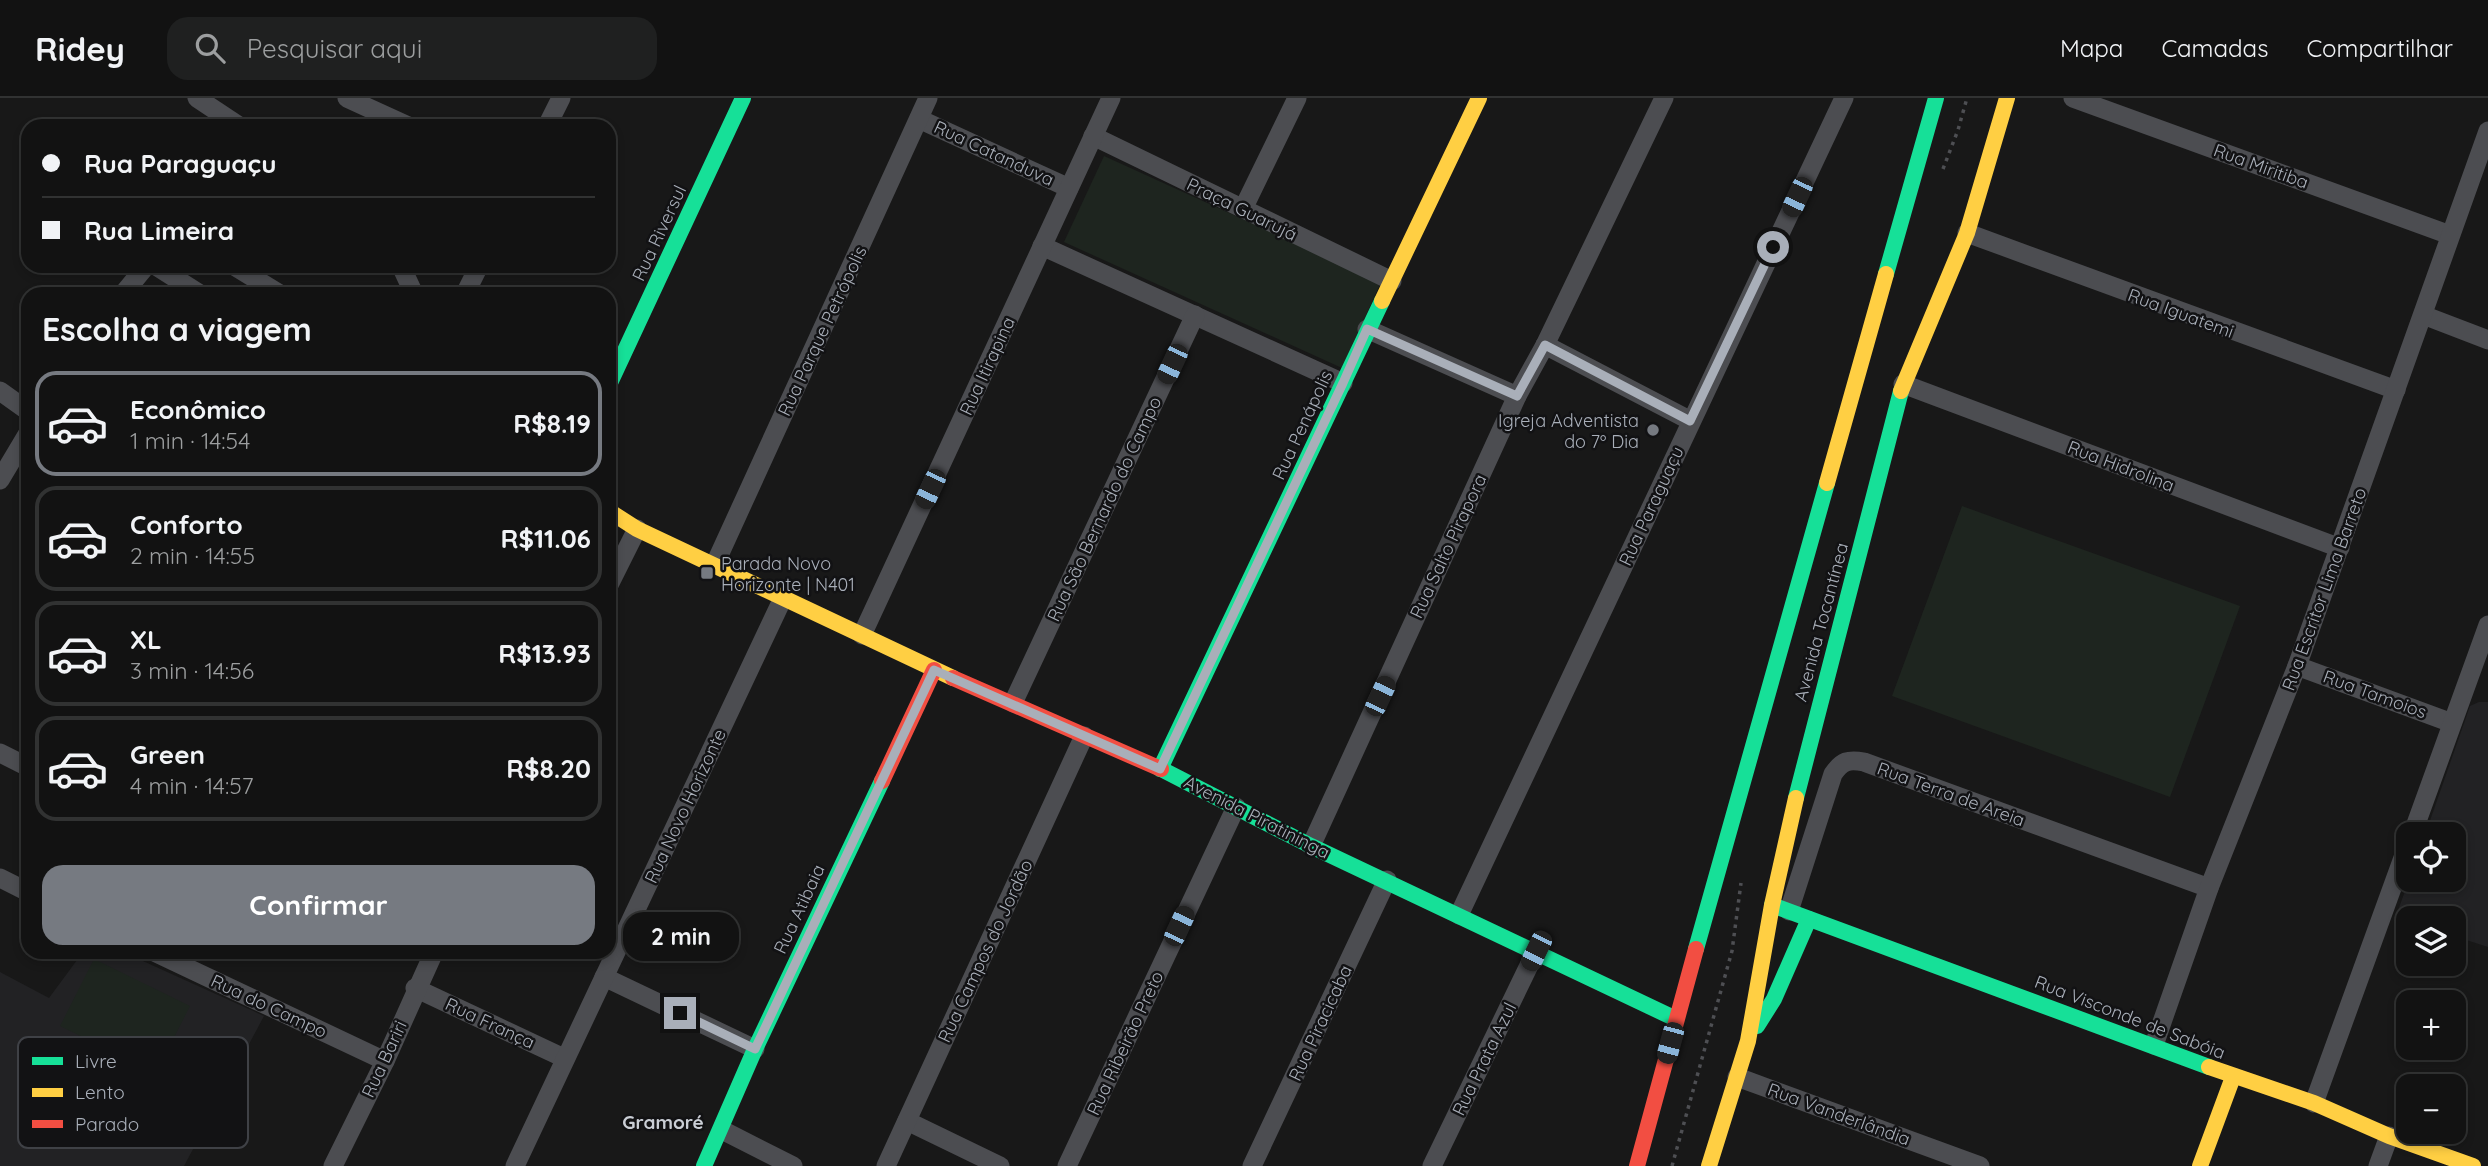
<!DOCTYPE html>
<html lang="pt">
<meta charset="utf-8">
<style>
body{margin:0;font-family:Quicksand,sans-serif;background:#1f2020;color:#f1f3f6;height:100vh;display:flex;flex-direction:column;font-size:26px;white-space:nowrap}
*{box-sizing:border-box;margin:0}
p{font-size:23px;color:#9c9e9f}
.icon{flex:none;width:38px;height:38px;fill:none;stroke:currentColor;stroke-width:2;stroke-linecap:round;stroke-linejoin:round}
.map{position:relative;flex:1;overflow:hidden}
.sheet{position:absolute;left:21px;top:189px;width:595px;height:672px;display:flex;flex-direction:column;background:#121212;border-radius:21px;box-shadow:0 4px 10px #0003,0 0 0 2px #313232}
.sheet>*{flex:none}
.hud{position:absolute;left:21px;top:21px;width:595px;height:154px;border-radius:21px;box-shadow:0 4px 10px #0003,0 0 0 2px #313232;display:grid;align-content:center;height:154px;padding:0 21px;background:#121212}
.buttons{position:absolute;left:2396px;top:724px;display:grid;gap:14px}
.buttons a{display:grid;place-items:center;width:70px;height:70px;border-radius:14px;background:#121212;box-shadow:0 4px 10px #0003,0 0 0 2px #313232;font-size:35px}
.end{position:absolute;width:32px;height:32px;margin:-16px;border:9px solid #a9afb9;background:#111;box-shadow:0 0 0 4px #111}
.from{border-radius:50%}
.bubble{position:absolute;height:49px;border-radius:21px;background:#121212;box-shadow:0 4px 10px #0003,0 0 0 2px #313232;font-size:23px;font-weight:800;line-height:49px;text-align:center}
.car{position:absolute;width:21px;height:42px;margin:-21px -10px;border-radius:9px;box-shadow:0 0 5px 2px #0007;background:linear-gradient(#222 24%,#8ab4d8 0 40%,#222 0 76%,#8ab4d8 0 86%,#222 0)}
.hud b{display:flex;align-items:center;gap:24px;height:66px;font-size:26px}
.hud b+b{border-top:2px solid #313232}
.hud i{width:18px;height:18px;background:#f1f3f6}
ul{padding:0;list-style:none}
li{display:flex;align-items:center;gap:21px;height:105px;margin:0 14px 10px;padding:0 7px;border:4px solid #313232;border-radius:21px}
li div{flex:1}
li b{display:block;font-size:26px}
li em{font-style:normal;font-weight:800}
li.on{border-color:#767a81}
li>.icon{width:63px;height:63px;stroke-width:1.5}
h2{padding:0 21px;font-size:32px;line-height:84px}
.action{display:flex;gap:14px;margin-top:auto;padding:14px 21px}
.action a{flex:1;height:80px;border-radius:21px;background:#767a81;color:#fff;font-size:28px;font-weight:800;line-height:80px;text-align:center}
header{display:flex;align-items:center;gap:42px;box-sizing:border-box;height:98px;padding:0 35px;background:#121212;border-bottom:2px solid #313232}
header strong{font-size:33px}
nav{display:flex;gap:38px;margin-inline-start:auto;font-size:24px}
.search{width:490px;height:63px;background:#1f2020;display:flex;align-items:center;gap:18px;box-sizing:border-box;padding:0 24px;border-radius:21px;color:#9c9e9f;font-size:26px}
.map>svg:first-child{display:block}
</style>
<header>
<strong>Ridey</strong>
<div class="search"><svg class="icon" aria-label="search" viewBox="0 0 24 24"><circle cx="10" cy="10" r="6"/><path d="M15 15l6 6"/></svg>Pesquisar aqui</div>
<nav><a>Mapa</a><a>Camadas</a><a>Compartilhar</a></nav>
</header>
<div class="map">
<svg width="2488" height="1068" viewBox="0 0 2488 1068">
<rect width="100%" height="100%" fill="#181818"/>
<g fill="#222224">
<path d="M2479 604H2488V849L2454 838V821L2408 822 2396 818 2409 782H2454V737H2425L2470 608Z"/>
<path d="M83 854H123L264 918 184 1068H0V874L49 900Z"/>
</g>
<g fill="#1e251f">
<path d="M1104 58 1381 184 1342 270 1064 144Z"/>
<path d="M1962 408 2240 508 2170 699 1892 598Z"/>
<path d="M94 861 190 908 156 975 60 928Z"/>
</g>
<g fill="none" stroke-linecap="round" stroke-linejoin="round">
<g stroke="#4e4f53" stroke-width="3.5" stroke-dasharray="3.5 5" stroke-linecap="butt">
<path d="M1943 71 1958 32 1967 0"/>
<path d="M1672 1068 1732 853 1741 785"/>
</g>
<g stroke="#4c4d51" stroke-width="19">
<path d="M197 0 239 28"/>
<path d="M347 0 408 28"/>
<path d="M2073 0 2450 137"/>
<path d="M919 21 1069 90"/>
<path d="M547 28 561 0"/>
<path d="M1093 38 1392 183"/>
<path d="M1243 111 1297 0"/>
<path d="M1967 135 2396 292"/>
<path d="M1042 148 1343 285"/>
<path d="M156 168 200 196"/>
<path d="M234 168 280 196"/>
<path d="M401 168 414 196"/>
<path d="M123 196 146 168"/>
<path d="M465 196 479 168"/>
<path d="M2423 217 2488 242"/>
<path d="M1367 231 1517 298"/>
<path d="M1545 247 1691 323"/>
<path d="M1903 286 2340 450"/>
<path d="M0 293 28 313"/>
<path d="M0 382 28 335"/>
<path d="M715 466 928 0"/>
<path d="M609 487 637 431"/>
<path d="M862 537 1111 0"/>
<path d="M2297 568 2452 625"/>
<path d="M1013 605 1195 217"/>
<path d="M0 655 28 669"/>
<path d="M2412 737 2488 527"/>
<path d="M1311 748 1517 298 1545 247 1664 0"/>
<path d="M0 780 28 794"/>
<path d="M1789 813 1833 676C1842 663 1848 661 1864 664L2209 790"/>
<path d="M1459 817 1844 0"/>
<path d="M154 854 385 963"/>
<path d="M604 879 755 951"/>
<path d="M415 890 564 960"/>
<path d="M2154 947 2209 790 2297 568 2488 33"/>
<path d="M1737 979 1980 1068"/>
<path d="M2314 1005 2408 746"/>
<path d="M907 1023 1000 1068"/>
<path d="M722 1032 793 1068"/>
<path d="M333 1068 385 963 434 854"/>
<path d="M515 1068 783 500"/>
<path d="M886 1068 1084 638"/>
<path d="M1067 1068 1236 709"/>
<path d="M1252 1068 1387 782"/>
<path d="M1432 1068 1536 853"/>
<path d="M2378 1068 2389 1038"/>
</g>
<g stroke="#16e098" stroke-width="16">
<path d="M1886 176 1936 0"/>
<path d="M609 287 743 0"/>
<path d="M1160 671 1382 203"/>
<path d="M1161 671 1311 748 1676 921"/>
<path d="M1796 700 1901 293"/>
<path d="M1772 807 2209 969"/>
<path d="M1696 851 1827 385"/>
<path d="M1757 928 1774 901 1809 821"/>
<path d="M704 1068 755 951 882 683"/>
</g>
<g stroke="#ffcf43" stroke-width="16">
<path d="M1382 203 1479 0"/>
<path d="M1901 293 1967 135 2007 0"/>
<path d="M1827 385 1886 176"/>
<path d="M609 413 637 431 953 580"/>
<path d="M2209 969 2314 1005 2389 1038 2473 1068"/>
<path d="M1709 1068 1748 943 1772 807 1796 700"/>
<path d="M2200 1068 2233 979"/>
</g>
<g stroke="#f24e42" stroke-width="16">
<path d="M953 580 1161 671"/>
<path d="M882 683 934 572"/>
<path d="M1637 1068 1696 851"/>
</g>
</g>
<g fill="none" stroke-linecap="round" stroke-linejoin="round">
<path stroke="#a9afb9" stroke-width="9" d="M680 915 755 951 934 572 1160 671 1343 285 1367 231 1517 298 1545 247 1690 323 1773 149"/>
</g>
<g fill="#767a81" stroke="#121214" stroke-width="2.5">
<circle cx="1653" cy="332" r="7"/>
<rect x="700" y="468" width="14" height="14" rx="3.5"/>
</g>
<g text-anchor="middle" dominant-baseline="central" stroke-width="5" stroke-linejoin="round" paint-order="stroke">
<g font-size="18" fill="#a9afb9" stroke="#121214">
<text transform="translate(994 55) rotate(25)">Rua Catanduva</text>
<text transform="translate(2261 68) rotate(20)">Rua Miritiba</text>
<text transform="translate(1242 111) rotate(26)">Praça Guarujá</text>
<text transform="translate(659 135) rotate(-65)">Rua Riversul</text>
<text transform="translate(2181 215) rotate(20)">Rua Iguatemi</text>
<text transform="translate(822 233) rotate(-65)">Rua Parque Petrópolis</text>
<text transform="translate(987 268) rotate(-65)">Rua Itirapina</text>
<text transform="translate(1302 327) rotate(-65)">Rua Penápolis</text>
<text transform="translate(2121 368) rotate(21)">Rua Hidrolina</text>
<text transform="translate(1651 408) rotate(-65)">Rua Paraguaçu</text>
<text transform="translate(1104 411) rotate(-65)">Rua São Bernardo do Campo</text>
<text transform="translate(1448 448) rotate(-65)">Rua Salto Pirapora</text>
<text transform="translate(2324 491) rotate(-70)">Rua Escritor Lima Barreto</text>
<text transform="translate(1821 524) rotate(-75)">Avenida Tocantínea</text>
<text transform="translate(2375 596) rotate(20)">Rua Tamoios</text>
<text transform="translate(1951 696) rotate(20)">Rua Terra de Areia</text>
<text transform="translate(685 708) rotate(-65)">Rua Novo Horizonte</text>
<text transform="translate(1257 719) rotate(27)">Avenida Piratininga</text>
<text transform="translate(799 811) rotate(-65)">Rua Atibaia</text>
<text transform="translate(985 853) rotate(-65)">Rua Campos do Jordão</text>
<text transform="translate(269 908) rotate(25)">Rua do Campo</text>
<text transform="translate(2130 919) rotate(21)">Rua Visconde de Sabóia</text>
<text transform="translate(490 925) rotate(25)">Rua França</text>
<text transform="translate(1320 925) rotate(-65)">Rua Piracicaba</text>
<text transform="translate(1125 945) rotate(-65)">Rua Ribeirão Preto</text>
<text transform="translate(384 961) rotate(-65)">Rua Bariri</text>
<text transform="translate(1484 961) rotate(-64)">Rua Prata Azul</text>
<text transform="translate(1839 1016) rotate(20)">Rua Vanderlândia</text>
</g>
<g font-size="18" fill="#a9afb9" stroke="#121214" text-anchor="end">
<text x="1639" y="322">Igreja Adventista<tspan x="1639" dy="21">do 7º Dia</tspan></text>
<text x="721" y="465" text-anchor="start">Parada Novo<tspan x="721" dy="21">Horizonte | N401</tspan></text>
</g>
<g font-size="19" font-weight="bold" fill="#caced5" stroke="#121214">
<text x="663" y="1024">Gramoré</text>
</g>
</g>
<rect x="18" y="939" width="230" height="111" rx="10" fill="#121214" stroke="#3f4146" stroke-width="2"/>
<rect x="32" y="959" width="31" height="8" fill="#16e098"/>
<rect x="32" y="990" width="31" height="9" fill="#ffcf43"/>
<rect x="32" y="1022" width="31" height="8" fill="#f24e42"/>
<g font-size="19" fill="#a9afb9">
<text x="75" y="970">Livre</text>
<text x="75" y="1001">Lento</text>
<text x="75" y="1033">Parado</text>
</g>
</svg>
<div class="buttons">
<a><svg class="icon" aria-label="locate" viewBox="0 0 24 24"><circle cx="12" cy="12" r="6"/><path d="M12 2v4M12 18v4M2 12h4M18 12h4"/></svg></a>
<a><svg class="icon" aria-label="layers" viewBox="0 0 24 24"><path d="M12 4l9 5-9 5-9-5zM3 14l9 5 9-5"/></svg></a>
<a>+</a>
<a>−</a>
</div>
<i class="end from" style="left:1773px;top:149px"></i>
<i class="end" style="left:680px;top:915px"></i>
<div class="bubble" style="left:623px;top:814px;width:116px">2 min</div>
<i class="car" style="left:1797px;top:99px;rotate:205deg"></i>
<i class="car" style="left:1172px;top:266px;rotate:205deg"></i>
<i class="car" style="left:930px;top:391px;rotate:205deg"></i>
<i class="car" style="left:1380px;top:598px;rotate:25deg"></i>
<i class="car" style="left:1179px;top:828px;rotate:25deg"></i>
<i class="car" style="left:1536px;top:853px;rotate:206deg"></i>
<i class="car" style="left:1670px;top:945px;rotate:195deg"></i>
<div class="hud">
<b><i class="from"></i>Rua Paraguaçu</b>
<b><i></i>Rua Limeira</b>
</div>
<section class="sheet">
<h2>Escolha a viagem</h2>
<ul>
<li class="on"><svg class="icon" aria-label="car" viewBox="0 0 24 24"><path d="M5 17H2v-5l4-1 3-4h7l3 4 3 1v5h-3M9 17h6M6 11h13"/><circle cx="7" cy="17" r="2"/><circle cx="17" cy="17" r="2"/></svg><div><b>Econômico</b><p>1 min · 14:54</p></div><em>R$8.19</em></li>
<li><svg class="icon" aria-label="car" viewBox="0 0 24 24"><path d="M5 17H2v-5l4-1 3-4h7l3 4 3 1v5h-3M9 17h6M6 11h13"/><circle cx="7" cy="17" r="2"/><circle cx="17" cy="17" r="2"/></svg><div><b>Conforto</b><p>2 min · 14:55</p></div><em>R$11.06</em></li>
<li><svg class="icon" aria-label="car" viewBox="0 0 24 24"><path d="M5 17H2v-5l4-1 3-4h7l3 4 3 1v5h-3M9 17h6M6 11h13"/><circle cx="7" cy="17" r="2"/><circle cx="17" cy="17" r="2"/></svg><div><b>XL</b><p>3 min · 14:56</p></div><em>R$13.93</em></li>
<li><svg class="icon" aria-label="car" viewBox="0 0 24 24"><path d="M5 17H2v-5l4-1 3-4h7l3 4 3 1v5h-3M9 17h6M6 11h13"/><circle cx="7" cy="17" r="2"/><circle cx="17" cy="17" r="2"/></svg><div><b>Green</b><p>4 min · 14:57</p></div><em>R$8.20</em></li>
</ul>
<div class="action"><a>Confirmar</a></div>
</section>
</div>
